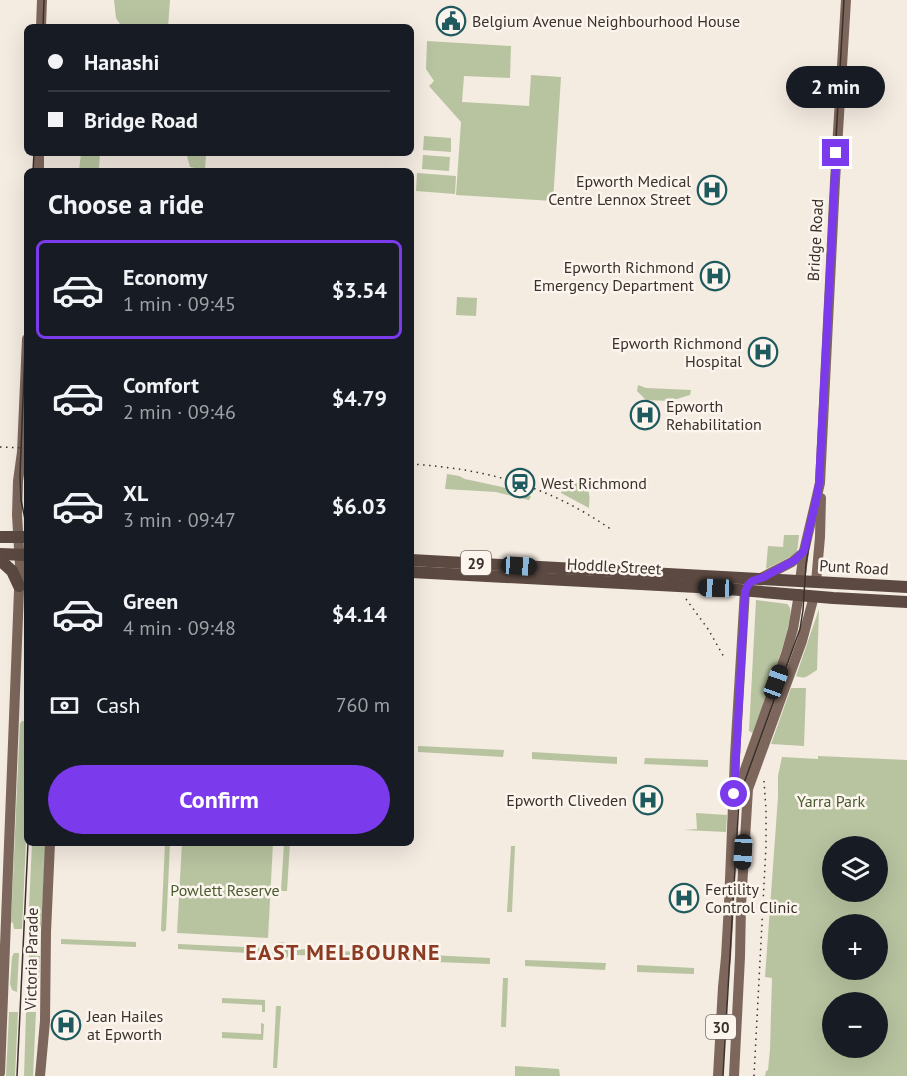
<!DOCTYPE html>
<meta charset="utf-8">
<style>
body{margin:0;font-family:"PT Sans",sans-serif;background:#242831;color:#f1f3f6;height:100vh;display:flex;flex-direction:column;font-size:22px;white-space:nowrap}
*{box-sizing:border-box;margin:0}
p{font-size:20px;color:#9ea1a6}
.icon{flex:none;width:33px;height:33px;fill:none;stroke:currentColor;stroke-width:2;stroke-linecap:round;stroke-linejoin:round}
.map{position:relative;flex:1;overflow:hidden}
.drawer{position:absolute;left:24px;top:168px;width:390px;height:678px;display:flex;flex-direction:column;background:#171b24;border-radius:9px;box-shadow:0 6px 24px #0002}
.drawer>*{flex:none}
.guide{position:absolute;left:24px;top:24px;width:390px;height:132px;border-radius:9px;box-shadow:0 6px 24px #0002;display:grid;align-content:center;height:132px;padding:0 24px;background:#171b24}
.tools{position:absolute;left:822px;top:836px;display:grid;gap:12px}
.tools a{display:grid;place-items:center;width:66px;height:66px;border-radius:50%;background:#171b24;box-shadow:0 6px 24px #0002;font-size:30px}
.end{position:absolute;width:27px;height:27px;margin:-14px;border:8px solid #7c3aed;background:#fff;box-shadow:0 0 0 3px #fff}
.from{border-radius:50%}
.bubble{position:absolute;height:42px;border-radius:21px;background:#171b24;box-shadow:0 6px 24px #0002;font-size:20px;font-weight:600;line-height:42px;text-align:center}
.car{position:absolute;width:18px;height:36px;margin:-18px -9px;border-radius:8px;box-shadow:0 0 4px 2px #0007;background:linear-gradient(#222 24%,#8ab4d8 0 40%,#222 0 76%,#8ab4d8 0 86%,#222 0)}
.guide b{display:flex;align-items:center;gap:21px;height:57px;font-size:22px}
.guide b+b{border-top:2px solid #363941}
.guide i{width:15px;height:15px;background:#f1f3f6}
ul{padding:0;list-style:none}
li{display:flex;align-items:center;gap:18px;height:99px;margin:0 12px 9px;padding:0 12px;border:3px solid transparent;border-radius:9px}
li div{flex:1}
li b{display:block;font-size:22px}
li em{font-style:normal;font-weight:600}
li.selected{border-color:#7c3aed}
li>.icon{width:54px;height:54px;stroke-width:1.5}
h2{padding:0 24px;font-size:27px;line-height:72px}
.pay{display:flex;align-items:center;gap:15px;height:66px;padding:0 24px;font-size:22px}
.pay p{margin-inline-start:auto}
.button{display:flex;gap:12px;margin-top:auto;padding:12px 24px}
.button a{flex:1;height:69px;border-radius:36px;background:#7c3aed;color:#fff;font-size:24px;font-weight:600;line-height:69px;text-align:center}
.map>svg:first-child{display:block}
</style>
<div class="map">
<svg width="907" height="1076" viewBox="0 0 907 1076">
<rect width="100%" height="100%" fill="#f4ebe1"/>
<g fill="#b8c4a0" fill-rule="evenodd">
<path d="M114 0H170L168 27H163L161 24 155 26 122 27 116 18Z"/>
<path d="M427 41 511 46 510 78 464 76 462 102 529 106 531 75 561 77 553 201 456 195 461 122 429 86 434 81 426 69Z"/>
<path d="M424 136 451 138V152L423 150Z"/>
<path d="M81 153H100L99 169 96 171H79Z"/>
<path d="M190 153 206 154 205 170 190 167 187 156Z"/>
<path d="M423 155 450 157 449 171 422 169Z"/>
<path d="M417 173 456 176 455 194 416 191Z"/>
<path d="M457 297 477 298 476 316 456 315Z"/>
<path d="M638 385 646 388 691 390 690 395 670 401 646 400 637 391Z"/>
<path d="M447 474 459 476 465 479 502 487 531 496 529 500 496 492 445 489Z"/>
<path d="M555 482C565 483 587 480 589 493 590 498 589 503 589 508L561 493 563 489 553 485Z"/>
<path d="M784 535H799L797 552 794 555 766 569 768 546 783 547Z"/>
<path d="M756 600 787 604C788 605 789 606 790 608 794 625 760 711 753 733L749 731Z"/>
<path d="M819 609 817 670C808 675 807 680 796 676Z"/>
<path d="M791 688H806L804 746 771 744Z"/>
<path d="M22 721H27V818L22 929H14L13 923 11 922 20 723H21Z"/>
<path d="M418 746 504 750 503 757 418 752Z"/>
<path d="M532 752 617 757V764L532 759Z"/>
<path d="M818 756 907 760V1076H765L766 1071 768 1070 770 1050 772 978 765 977 778 797V776L782 757 818 759ZM832 846H878V891H832ZM832 924H878V969H832ZM832 1002H878V1047H832Z"/>
<path d="M645 758 708 760V767L644 764Z"/>
<path d="M696 813 727 815 726 832 684 830 697 829Z"/>
<path d="M32 843H46L41 926 38 930 28 929Z"/>
<path d="M165 843H170L166 930 163 932 161 930Z"/>
<path d="M182 843H273L268 938 177 933Z"/>
<path d="M284 843H290L287 891H281Z"/>
<path d="M511 846H515L512 912H507Z"/>
<path d="M61 939 136 942V947L61 944Z"/>
<circle cx="281" cy="951" r="9"/>
<path d="M178 944 265 948V954L178 949Z"/>
<path d="M297 949 380 953 379 959 297 955Z"/>
<path d="M14 953H19L17 992 12 990 10 984 12 957Z"/>
<path d="M29 954 40 956C39 964 41 989 33 992 31 993 29 992 27 992Z"/>
<path d="M408 954 490 958V964L408 961Z"/>
<path d="M525 960 606 963 605 970 525 966Z"/>
<path d="M637 965 694 968V974L637 972Z"/>
<path d="M503 978H508L506 1027H501Z"/>
<path d="M222 998 265 1000V1012H262V1005L222 1003Z"/>
<path d="M276 1006H281L277 1068H273Z"/>
<path d="M9 1012H18L15 1076H6Z"/>
<path d="M26 1012H36L33 1076H24Z"/>
<path d="M261 1023 264 1024 263 1040 222 1038V1032L261 1034Z"/>
<path d="M515 1066 559 1069 560 1076H515Z"/>
</g>
<g fill="none" stroke-linecap="round" stroke-linejoin="round">
<g stroke="#7d675c" stroke-width="10">
<path d="M41 27 42 0"/>
<path d="M39 171V153"/>
<path d="M761 578 792 562 804 552"/>
<path d="M800 581 804 551 820 483 835 181 846 0"/>
<path d="M816 582 820 537 821 498"/>
<path d="M737 792 786 654 793 629 799 594"/>
<path d="M0 1073 20 565 17 515 18 481 22 452 27 339"/>
<path d="M40 1076 45 1021 46 932 50 843"/>
<path d="M718 1076 723 987 726 957 729 904 735 756 745 590"/>
<path d="M734 1076 740 957 741 905 748 789 802 641 814 596"/>
</g>
<g stroke="#5c4a42" stroke-width="12">
<path d="M0 537H27"/>
<path d="M0 554 27 555"/>
<path d="M0 560 12 571 19 586"/>
<path d="M411 560 907 587"/>
<path d="M411 572 716 588 833 598 907 602"/>
</g>
<g stroke="#3b302b" stroke-width="1.5">
<path d="M43 27 44 0"/>
<path d="M33 171 34 153"/>
<path d="M27 298 20 475 21 500 27 529"/>
<path d="M17 1076 28 843"/>
<path d="M723 1076 739 800 744 783 800 629 803 610 806 564 817 496 831 225 844 0"/>
</g>
<g stroke="#3b302b" stroke-width="1.5" stroke-dasharray="1.5 4.5" stroke-linecap="butt">
<path d="M0 447 27 448"/>
<path d="M411 464C487 469 549 486 612 530"/>
<path d="M686 599 708 629 724 657"/>
<path d="M754 1076 766 846V810L764 781"/>
</g>
</g>
<g fill="none" stroke-linecap="round" stroke-linejoin="round">
<path stroke="#7c3aed" stroke-width="8" d="M734 794 745 592 748 585 752 581 764 577 795 560 804 551 817 496 819 483 836 153"/>
</g>
<defs>
<g id="civic-ring" transform="scale(1.5)"><circle r="9.5" fill="#fbf5ee" stroke="#1f5a5e" stroke-width="1.5"/><path d="M-.6-6.5H3V-4.5H.6V-3L4-1V1h2V6H-6V1h2V-1L-.6-3ZM-1.2 2.5V6h2.4V2.5Z" fill="#1f5a5e"/></g>
<g id="hospital-ring" transform="scale(1.5)"><circle r="9.5" fill="#fbf5ee" stroke="#1f5a5e" stroke-width="1.5"/><path d="M-5-5h3v3.5h4V-5h3V5h-3V1.5h-4V5h-3Z" fill="#1f5a5e"/></g>
<g id="station-ring" transform="scale(1.5)"><circle r="9.5" fill="#fbf5ee" stroke="#1f5a5e" stroke-width="1.5"/><path d="M-3-6H3Q5-6 5-4V2Q5 4 3 4L4.5 6H3L1.5 4h-3L-3 6H-4.5L-3 4Q-5 4-5 2V-4Q-5-6-3-6ZM-3.5-4v3h7v-3ZM-3.5 1v1.5H-2V1ZM2 1v1.5H3.5V1Z" fill="#1f5a5e"/></g>
</defs>
<g fill-rule="evenodd">
<use href="#civic-ring" x="451" y="21"/>
<use href="#hospital-ring" x="712" y="190"/>
<use href="#hospital-ring" x="715" y="276"/>
<use href="#hospital-ring" x="763" y="352"/>
<use href="#hospital-ring" x="645" y="415"/>
<use href="#station-ring" x="520" y="483"/>
<use href="#hospital-ring" x="648" y="800"/>
<use href="#hospital-ring" x="684" y="898"/>
<use href="#hospital-ring" x="66" y="1025"/>
</g>
<g text-anchor="middle" dominant-baseline="central" stroke-width="5" stroke-linejoin="round" paint-order="stroke">
<g fill="#fbf5ee" stroke="#756b66" stroke-width="1.5">
<rect x="461" y="551" width="30" height="24" rx="4.5"/>
<rect x="706" y="1015" width="30" height="24" rx="4.5"/>
</g>
<g font-size="15" font-weight="bold" fill="#3b302b">
<text x="476" y="563">29</text>
<text x="721" y="1027">30</text>
</g>
<g font-size="16" fill="#3b302b" stroke="#fbf5ee" text-anchor="start">
<text x="472" y="21">Belgium Avenue Neighbourhood House</text>
<text x="691" y="181" text-anchor="end">Epworth Medical<tspan x="691" dy="18">Centre Lennox Street</tspan></text>
<text x="694" y="267" text-anchor="end">Epworth Richmond<tspan x="694" dy="18">Emergency Department</tspan></text>
<text x="742" y="343" text-anchor="end">Epworth Richmond<tspan x="742" dy="18">Hospital</tspan></text>
<text x="666" y="406">Epworth<tspan x="666" dy="18">Rehabilitation</tspan></text>
<text x="541" y="483">West Richmond</text>
<text x="627" y="800" text-anchor="end">Epworth Cliveden</text>
<text x="705" y="889">Fertility<tspan x="705" dy="18">Control Clinic</tspan></text>
<text x="87" y="1016">Jean Hailes<tspan x="87" dy="18">at Epworth</tspan></text>
</g>
<g font-size="16" fill="#3b302b" stroke="#fbf5ee">
<text transform="translate(815 240) rotate(-87)">Bridge Road</text>
<text transform="translate(614 566) rotate(3)">Hoddle Street</text>
<text transform="translate(854 567) rotate(3)">Punt Road</text>
<text transform="translate(31 959) rotate(-89)">Victoria Parade</text>
</g>
<g font-size="16" fill="#4a5a2e" stroke="#fbf5ee">
<text x="831" y="801">Yarra Park</text>
<text x="225" y="890">Powlett Reserve</text>
</g>
<g font-size="22" font-weight="bold" letter-spacing="1.5" fill="#8c3b22" stroke="#fbf5ee">
<text x="343" y="952">EAST MELBOURNE</text>
</g>
</g>
</svg>
<div class="tools">
<a><svg class="icon" aria-label="layers" viewBox="0 0 24 24"><path d="M12 4l9 5-9 5-9-5zM3 14l9 5 9-5"/></svg></a>
<a>+</a>
<a>−</a>
</div>
<i class="end from" style="left:734px;top:794px"></i>
<i class="end" style="left:836px;top:153px"></i>
<div class="bubble" style="left:786px;top:66px;width:99px">2 min</div>
<i class="car" style="left:519px;top:566px;rotate:94deg"></i>
<i class="car" style="left:716px;top:588px;rotate:272deg"></i>
<i class="car" style="left:776px;top:682px;rotate:20deg"></i>
<i class="car" style="left:743px;top:852px;rotate:183deg"></i>
<div class="guide">
<b><i class="from"></i>Hanashi</b>
<b><i></i>Bridge Road</b>
</div>
<section class="drawer">
<h2>Choose a ride</h2>
<ul>
<li class="selected"><svg class="icon" aria-label="car" viewBox="0 0 24 24"><path d="M5 17H2v-5l4-1 3-4h7l3 4 3 1v5h-3M9 17h6M6 11h13"/><circle cx="7" cy="17" r="2"/><circle cx="17" cy="17" r="2"/></svg><div><b>Economy</b><p>1 min · 09:45</p></div><em>$3.54</em></li>
<li><svg class="icon" aria-label="car" viewBox="0 0 24 24"><path d="M5 17H2v-5l4-1 3-4h7l3 4 3 1v5h-3M9 17h6M6 11h13"/><circle cx="7" cy="17" r="2"/><circle cx="17" cy="17" r="2"/></svg><div><b>Comfort</b><p>2 min · 09:46</p></div><em>$4.79</em></li>
<li><svg class="icon" aria-label="car" viewBox="0 0 24 24"><path d="M5 17H2v-5l4-1 3-4h7l3 4 3 1v5h-3M9 17h6M6 11h13"/><circle cx="7" cy="17" r="2"/><circle cx="17" cy="17" r="2"/></svg><div><b>XL</b><p>3 min · 09:47</p></div><em>$6.03</em></li>
<li><svg class="icon" aria-label="car" viewBox="0 0 24 24"><path d="M5 17H2v-5l4-1 3-4h7l3 4 3 1v5h-3M9 17h6M6 11h13"/><circle cx="7" cy="17" r="2"/><circle cx="17" cy="17" r="2"/></svg><div><b>Green</b><p>4 min · 09:48</p></div><em>$4.14</em></li>
</ul>
<div class="pay"><svg class="icon" aria-label="cash" viewBox="0 0 24 24"><path d="M3 7h18v10H3z"/><circle cx="12" cy="12" r="2"/></svg>Cash<p>760 m</p></div>
<div class="button"><a>Confirm</a></div>
</section>
</div>
